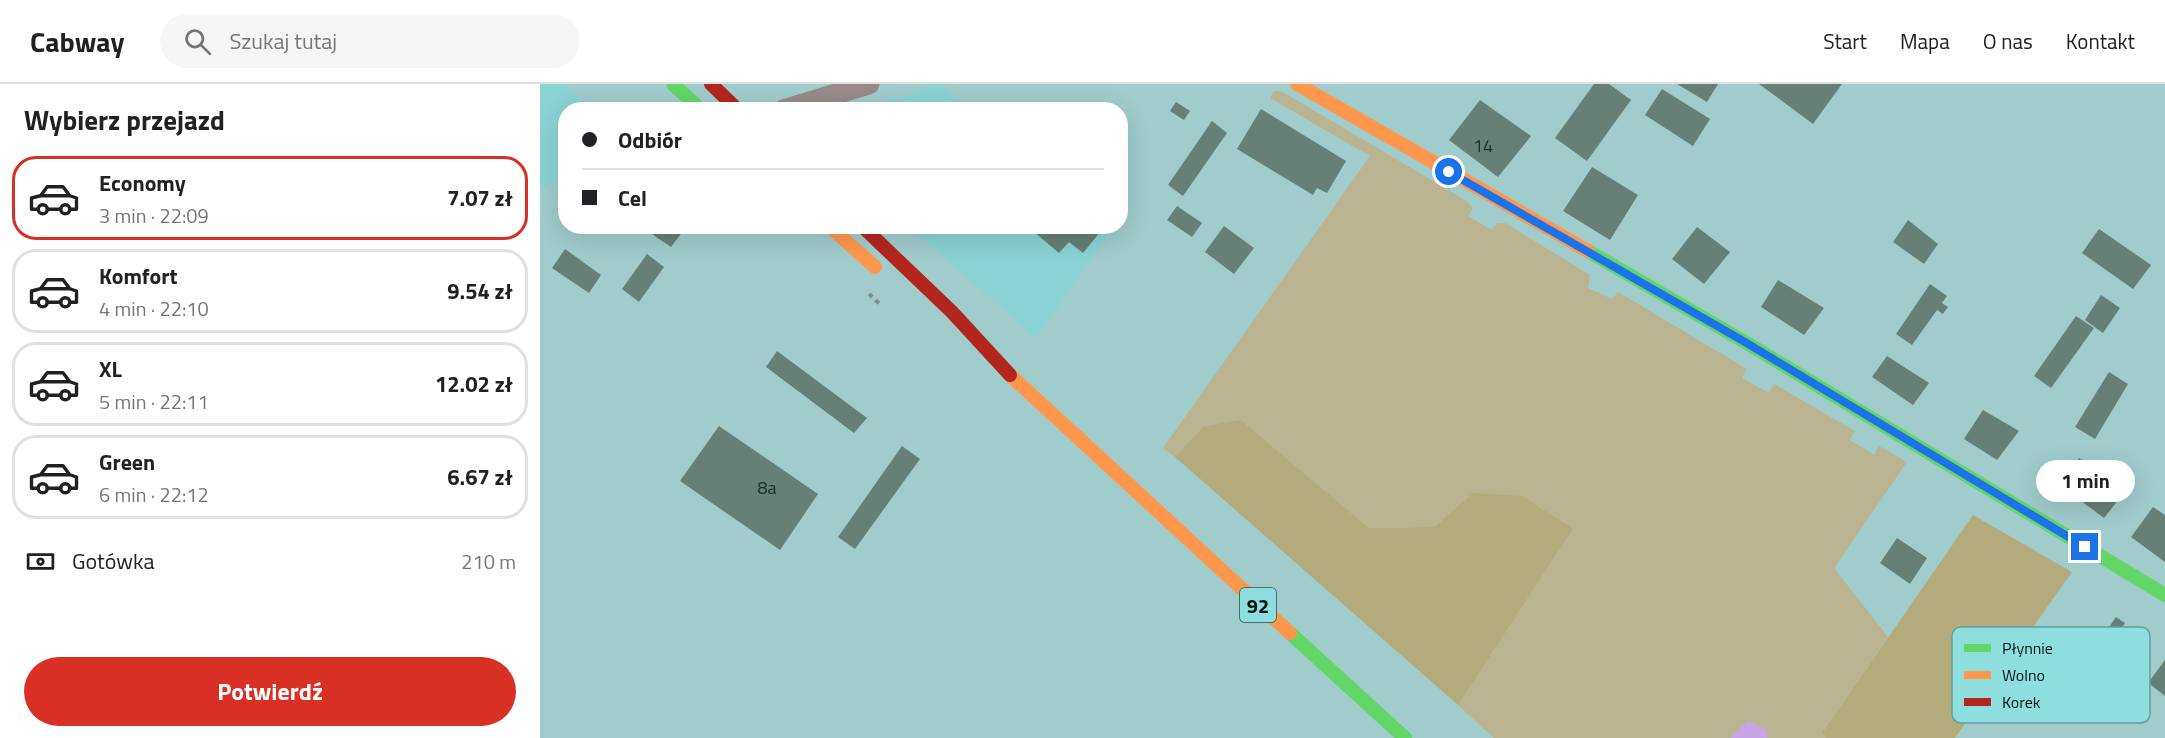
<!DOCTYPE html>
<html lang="pl">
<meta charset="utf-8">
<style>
body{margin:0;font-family:"Titillium Web",sans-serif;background:#f6f6f6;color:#202124;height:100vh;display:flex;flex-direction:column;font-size:22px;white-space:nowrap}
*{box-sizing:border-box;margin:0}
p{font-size:20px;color:#757577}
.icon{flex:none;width:33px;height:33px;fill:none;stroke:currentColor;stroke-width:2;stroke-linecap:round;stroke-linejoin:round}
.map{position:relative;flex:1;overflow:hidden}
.drawer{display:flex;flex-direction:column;background:#fff;width:540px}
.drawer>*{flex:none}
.guide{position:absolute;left:18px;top:18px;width:570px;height:132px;border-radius:24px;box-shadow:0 6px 24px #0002;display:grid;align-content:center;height:132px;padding:0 24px;background:#fff}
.end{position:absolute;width:27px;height:27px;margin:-14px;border:8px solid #1a73e8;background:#fff;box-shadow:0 0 0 3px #fff}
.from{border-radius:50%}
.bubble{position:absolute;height:42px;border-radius:21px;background:#fff;box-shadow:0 6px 24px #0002;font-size:20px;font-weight:700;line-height:42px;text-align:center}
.guide b{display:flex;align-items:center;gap:21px;height:57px;font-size:22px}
.guide b+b{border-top:2px solid #e0e0e0}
.guide i{width:15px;height:15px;background:#202124}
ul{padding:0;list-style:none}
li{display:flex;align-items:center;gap:18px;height:84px;margin:0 12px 9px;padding:0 12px;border:3px solid #e0e0e0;border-radius:24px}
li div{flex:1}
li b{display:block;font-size:22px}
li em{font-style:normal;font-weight:700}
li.current{border-color:#d93025}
li>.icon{width:54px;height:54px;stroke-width:1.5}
h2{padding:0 24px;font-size:27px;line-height:72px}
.pay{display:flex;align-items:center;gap:15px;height:66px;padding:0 24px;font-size:22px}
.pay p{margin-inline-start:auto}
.button{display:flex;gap:12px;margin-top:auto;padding:12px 24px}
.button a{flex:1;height:69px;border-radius:36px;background:#d93025;color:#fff;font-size:24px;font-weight:700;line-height:69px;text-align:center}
header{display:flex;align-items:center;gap:36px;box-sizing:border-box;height:84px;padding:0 30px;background:#fff;border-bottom:2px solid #e0e0e0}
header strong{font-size:28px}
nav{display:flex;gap:33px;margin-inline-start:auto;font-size:21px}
.search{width:420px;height:54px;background:#f6f6f6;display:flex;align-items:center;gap:15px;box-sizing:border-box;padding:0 21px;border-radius:33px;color:#757577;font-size:22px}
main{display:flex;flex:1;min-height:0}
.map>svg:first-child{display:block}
</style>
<header>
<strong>Cabway</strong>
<div class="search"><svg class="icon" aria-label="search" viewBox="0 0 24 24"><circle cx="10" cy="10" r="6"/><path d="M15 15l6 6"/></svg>Szukaj tutaj</div>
<nav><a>Start</a><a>Mapa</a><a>O nas</a><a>Kontakt</a></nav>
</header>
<main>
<section class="drawer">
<h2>Wybierz przejazd</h2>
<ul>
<li class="current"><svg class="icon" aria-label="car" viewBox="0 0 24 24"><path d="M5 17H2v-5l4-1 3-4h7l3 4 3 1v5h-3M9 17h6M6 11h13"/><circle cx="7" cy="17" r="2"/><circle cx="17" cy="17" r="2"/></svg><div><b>Economy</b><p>3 min · 22:09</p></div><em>7.07 zł</em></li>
<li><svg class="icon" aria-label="car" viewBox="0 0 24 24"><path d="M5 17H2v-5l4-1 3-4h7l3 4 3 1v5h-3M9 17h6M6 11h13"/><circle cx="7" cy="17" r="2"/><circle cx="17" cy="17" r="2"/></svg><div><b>Komfort</b><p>4 min · 22:10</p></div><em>9.54 zł</em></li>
<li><svg class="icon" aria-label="car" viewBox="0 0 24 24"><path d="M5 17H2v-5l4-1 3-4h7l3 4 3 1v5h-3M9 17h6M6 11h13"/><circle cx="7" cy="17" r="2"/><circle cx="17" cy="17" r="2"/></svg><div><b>XL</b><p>5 min · 22:11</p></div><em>12.02 zł</em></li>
<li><svg class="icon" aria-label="car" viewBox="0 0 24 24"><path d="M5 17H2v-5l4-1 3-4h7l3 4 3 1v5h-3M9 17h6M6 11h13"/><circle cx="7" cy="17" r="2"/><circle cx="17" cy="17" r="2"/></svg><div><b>Green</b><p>6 min · 22:12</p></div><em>6.67 zł</em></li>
</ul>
<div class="pay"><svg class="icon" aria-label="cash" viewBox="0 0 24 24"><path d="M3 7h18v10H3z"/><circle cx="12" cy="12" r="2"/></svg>Gotówka<p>210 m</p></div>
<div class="button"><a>Potwierdź</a></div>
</section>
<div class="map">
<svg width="1625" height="654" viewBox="0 0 1625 654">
<rect width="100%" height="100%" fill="#a0cccc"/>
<g fill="#8bd2d2">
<path d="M0 0H24L50 25 26 26 25 93 0 106Z"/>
<path d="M395 0H400L431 25H318L373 10Z"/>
<path d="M369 143H573L496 254Z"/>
</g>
<path fill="#bab490" d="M735 7H741L927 117 933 124 928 132 952 146 957 139H965L1050 191 1048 204 1072 215 1078 208 1207 285 1202 294 1229 309 1234 300 1315 347 1310 356 1334 371 1339 362 1367 378 1294 484 1348 553 1282 649 1286 654H954L918 621 1033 445 933 409 894 443 829 444 701 336 664 342 635 373 623 364 830 72 730 14Z"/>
<g fill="#b4ab7d">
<path d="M701 336 829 444 894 443 933 409 982 412 1033 445 918 621 635 373 664 342Z"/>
<path d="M1433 431 1532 488 1415 654H1286L1282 649Z"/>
</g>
<path fill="#c7a6e8" d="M1208 637 1227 646V654H1190Z"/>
<g fill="#668077">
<path d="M1054 0H1069L1091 16 1047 77 1015 54Z"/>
<path d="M1137 0H1178L1167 18Z"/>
<path d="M1219 0H1302L1273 40Z"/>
<path d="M1122 5 1170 35 1153 62 1105 31Z"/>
<path d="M940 16 991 52 958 93 909 56Z"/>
<path d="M636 18 650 27 644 36 630 27Z"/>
<path d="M721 25 806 77 787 109 777 104 773 111 697 65Z"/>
<path d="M672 37 687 49 643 112 628 101Z"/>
<path d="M1052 83 1098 111 1070 156 1023 127Z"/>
<path d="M637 122 662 139 652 153 627 136Z"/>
<path d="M1368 136 1398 160 1384 180 1353 158Z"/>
<path d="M100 142H147L131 163Z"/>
<path d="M487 142H556L561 147 543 169 529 158 519 169Z"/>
<path d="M684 142 714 164 694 190 665 168Z"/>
<path d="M1157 143 1190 168 1164 200 1132 175Z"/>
<path d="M1559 145 1611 181 1593 205 1542 169Z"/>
<path d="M25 165 61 191 49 209 12 184Z"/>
<path d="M107 170 124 183 99 218 82 205Z"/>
<path d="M1238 196 1284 224 1264 251 1221 223Z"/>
<path d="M1390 200 1407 212 1402 219 1408 223 1403 230 1397 226 1372 261 1356 250Z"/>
<path d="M1561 211 1580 224 1563 249 1545 236Z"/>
<path d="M1536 232 1554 244 1511 304 1494 292Z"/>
<path d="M237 267 327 334 314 349 226 283Z"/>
<path d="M1347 272 1389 299 1373 321 1332 293Z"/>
<path d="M1569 288 1588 300 1555 355 1535 343Z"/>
<path d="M1443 326 1479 347 1457 376 1424 355Z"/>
<path d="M179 342 278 410 240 466 140 397Z"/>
<path d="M362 362 380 375 315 465 298 453Z"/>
<path d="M1539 374 1586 406 1564 434 1521 402Z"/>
<path d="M1613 423 1625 431V478L1591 453Z"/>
<path d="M1357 454 1387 474 1370 500 1340 479Z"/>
<path d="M1576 533 1585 539 1582 544 1600 557 1577 591 1568 592 1559 586 1557 578 1548 572 1556 561 1554 554 1561 546 1565 549Z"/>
<path d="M1625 576V612L1608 599Z"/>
</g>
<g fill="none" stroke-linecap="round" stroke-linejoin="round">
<path stroke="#8a8a8b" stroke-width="4" stroke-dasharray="4.5 4.5" stroke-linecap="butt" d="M329 210 342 222"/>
<path stroke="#98898b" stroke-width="21" d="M243 26 329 0"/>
<g stroke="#63d668" stroke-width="14">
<path d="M133 0 161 26"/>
<path d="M1048 167 1205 258 1625 511"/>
<path d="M750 549 865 654"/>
</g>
<g stroke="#ff974d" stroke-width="14">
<path d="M757 0 1048 167"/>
<path d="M289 142 335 183"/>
<path d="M470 291 750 549"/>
</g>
<g stroke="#b3261e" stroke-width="14">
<path d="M171 0 198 26"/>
<path d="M322 142 412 228 470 291"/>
</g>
</g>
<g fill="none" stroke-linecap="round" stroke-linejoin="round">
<path stroke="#1a73e8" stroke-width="8" d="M909 88 1205 258 1545 463"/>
</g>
<g text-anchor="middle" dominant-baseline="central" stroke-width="6" stroke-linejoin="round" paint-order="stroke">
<g font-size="18" fill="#1a2e2c">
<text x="943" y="61">14</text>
<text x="227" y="403">8a</text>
</g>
<rect fill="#8edede" stroke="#2b5050" stroke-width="1.5" x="700" y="504" width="36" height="34" rx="4.5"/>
<g font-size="20" font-weight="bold" fill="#001313">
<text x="718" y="521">92</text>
</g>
</g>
<rect x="1412" y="543" width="198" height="96" rx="9" fill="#8edede" stroke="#63a1a1" stroke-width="1.5"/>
<rect x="1424" y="560" width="27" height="8" fill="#63d668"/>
<rect x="1424" y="587" width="27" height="8" fill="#ff974d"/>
<rect x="1424" y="614" width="27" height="8" fill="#b3261e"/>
<g font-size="16" fill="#001313">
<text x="1462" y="570">Płynnie</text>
<text x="1462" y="597">Wolno</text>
<text x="1462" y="624">Korek</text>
</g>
</svg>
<i class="end from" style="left:909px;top:88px"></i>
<i class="end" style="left:1545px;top:463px"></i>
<div class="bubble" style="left:1496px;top:376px;width:99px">1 min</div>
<div class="guide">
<b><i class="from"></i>Odbiór</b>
<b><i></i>Cel</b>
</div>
</div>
</main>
